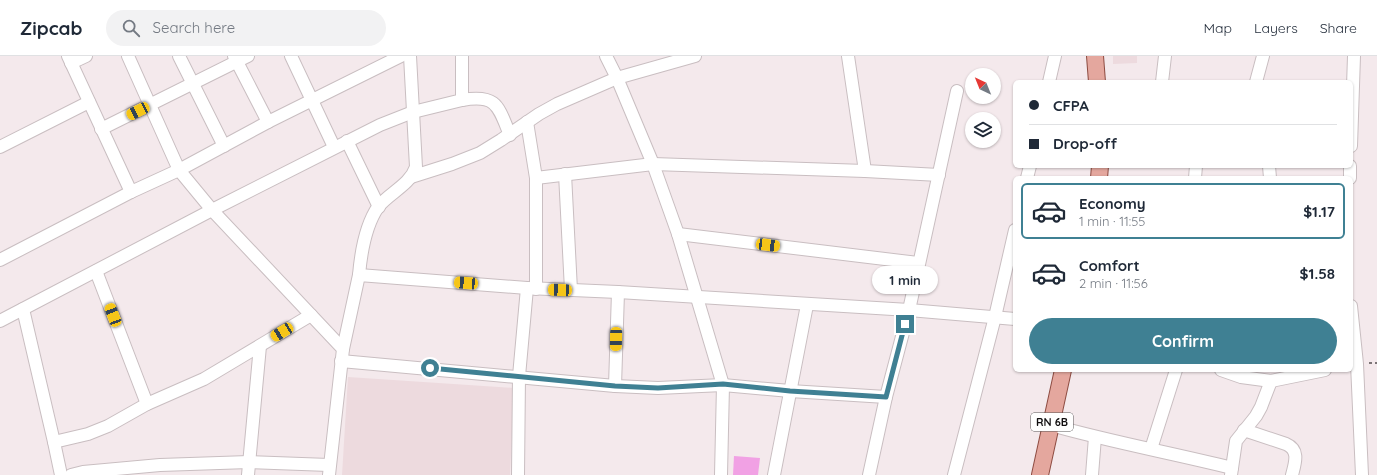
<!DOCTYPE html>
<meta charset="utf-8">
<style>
body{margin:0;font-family:Quicksand,sans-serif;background:#f2f2f3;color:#1f2937;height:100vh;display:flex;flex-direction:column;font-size:15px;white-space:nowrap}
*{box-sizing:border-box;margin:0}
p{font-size:13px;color:#747a83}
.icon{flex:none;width:22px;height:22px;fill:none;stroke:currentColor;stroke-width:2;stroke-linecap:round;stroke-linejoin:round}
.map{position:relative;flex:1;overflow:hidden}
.side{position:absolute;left:1013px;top:120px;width:340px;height:196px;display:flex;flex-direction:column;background:#fff;border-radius:6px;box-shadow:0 1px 3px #0004}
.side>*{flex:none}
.hud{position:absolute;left:1013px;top:24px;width:340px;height:88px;border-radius:6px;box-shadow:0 1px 3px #0004;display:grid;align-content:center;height:88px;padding:0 16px;background:#fff}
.needle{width:26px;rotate:317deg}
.tools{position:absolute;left:965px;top:12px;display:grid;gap:8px}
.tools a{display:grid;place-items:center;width:36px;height:36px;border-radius:50%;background:#fff;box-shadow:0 1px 3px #0004;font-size:20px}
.end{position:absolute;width:18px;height:18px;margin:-9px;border:5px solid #3f8093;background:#fff;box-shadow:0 0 0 2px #fff}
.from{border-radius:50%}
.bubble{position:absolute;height:28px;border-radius:14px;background:#fff;box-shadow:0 1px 3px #0004;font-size:13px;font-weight:700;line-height:28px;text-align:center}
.car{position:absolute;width:12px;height:24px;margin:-12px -6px;border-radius:5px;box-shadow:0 0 3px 1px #0007;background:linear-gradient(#f5c518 24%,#345 0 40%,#f5c518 0 76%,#345 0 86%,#f5c518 0)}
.hud b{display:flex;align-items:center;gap:14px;height:38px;font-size:15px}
.hud b+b{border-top:1px solid #e0e1e3}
.hud i{width:10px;height:10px;background:#1f2937}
ul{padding:7px 0 0;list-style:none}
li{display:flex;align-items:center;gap:12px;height:56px;margin:0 8px 6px;padding:0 8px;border:2px solid transparent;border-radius:6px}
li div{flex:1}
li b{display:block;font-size:15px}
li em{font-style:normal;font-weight:700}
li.selected{border-color:#3f8093}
li>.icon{width:36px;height:36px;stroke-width:1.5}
.button{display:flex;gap:8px;margin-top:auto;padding:8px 16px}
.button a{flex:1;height:46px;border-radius:24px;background:#3f8093;color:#fff;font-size:16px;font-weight:700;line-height:46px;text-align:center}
header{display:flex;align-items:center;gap:24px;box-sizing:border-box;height:56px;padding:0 20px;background:#fff;border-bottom:1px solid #e0e1e3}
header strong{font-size:19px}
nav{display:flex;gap:22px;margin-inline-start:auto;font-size:14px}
.search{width:280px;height:36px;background:#f2f2f3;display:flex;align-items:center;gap:10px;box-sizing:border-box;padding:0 14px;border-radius:22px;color:#747a83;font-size:15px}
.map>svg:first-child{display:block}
</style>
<header>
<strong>Zipcab</strong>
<div class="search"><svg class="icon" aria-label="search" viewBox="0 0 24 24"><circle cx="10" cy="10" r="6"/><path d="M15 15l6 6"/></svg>Search here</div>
<nav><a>Map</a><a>Layers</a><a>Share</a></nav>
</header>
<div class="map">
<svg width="1377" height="419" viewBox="0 0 1377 419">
<rect width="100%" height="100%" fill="#f4e9ec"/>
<g fill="#eddade">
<path d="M1113 0H1137V7L1113 8Z"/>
<path d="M348 321 514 332 510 419H342Z"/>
</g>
<path fill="#f1a1e4" d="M734 400 760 402 758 419H733Z"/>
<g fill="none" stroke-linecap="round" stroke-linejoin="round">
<g stroke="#c9bec1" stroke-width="14">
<g id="minor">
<path d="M68 0 131 136"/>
<path d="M128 0 179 114 212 154 343 293 329 419"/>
<path d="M179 0 224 90"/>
<path d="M234 0 268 66"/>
<path d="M291 0 334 91"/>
<path d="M606 0 617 22 653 108 678 178 723 329 721 419"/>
<path d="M848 0 865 115"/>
<path d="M71 7 86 0"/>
<path d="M1049 26 1055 0"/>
<path d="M1162 26 1165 0"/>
<path d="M1256 26 1263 0"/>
<path d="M462 44C497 38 498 50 510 79"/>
<path d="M527 66 536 122V233"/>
<path d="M101 73 248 0"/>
<path d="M347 85 379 151"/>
<path d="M1351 90 1354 0"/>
<path d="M0 91 89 46"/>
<path d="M1269 110 1270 122"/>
<path d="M565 118 571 234"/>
<path d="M411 121 452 108 480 97 501 84 539 58 557 48 617 22 695 0"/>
<path d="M536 122 653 108 865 115 939 119"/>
<path d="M1027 122 1030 110"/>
<path d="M1195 122 1196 110"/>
<path d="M1350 122V110"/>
<path d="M678 178 918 207"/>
<path d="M0 204 131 136 179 114 268 66 401 0"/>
<path d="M96 215 147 348"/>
<path d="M359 219C361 196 365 170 378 151 389 137 410 129 416 111L410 0"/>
<path d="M1351 250 1357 308 1362 419"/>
<path d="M23 253 54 386 61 419"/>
<path d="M0 265 212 154 380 69 413 56 462 44V0"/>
<path d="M343 293 359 219 527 232"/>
<path d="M341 305 615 330 658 332 723 329 790 335 886 341"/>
<path d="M1221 314 1241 321 1271 325 1325 314"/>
<path d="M615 330 618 236"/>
<path d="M1051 369C1111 386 1172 397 1232 412"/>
<path d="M1244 374 1286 388C1300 394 1295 407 1292 419"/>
<path d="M54 386 88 378 108 370 147 348 204 323 311 259"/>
<path d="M1151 393 1176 314"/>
<path d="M71 419 83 416 160 409 249 406 329 409"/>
<path d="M248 419 260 290"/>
<path d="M518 419 519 320 527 232 618 236 909 254 1015 263"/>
<path d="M774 419 807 249"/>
<path d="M869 419 886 341 909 254 957 35"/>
<path d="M954 419 995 261 1015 174"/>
<path d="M1092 419 1095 381"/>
<path d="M1231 419 1236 385 1256 360 1261 351 1271 325"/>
</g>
</g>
<g stroke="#8e4c42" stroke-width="18">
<g id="major">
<path d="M1095 0 1097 26"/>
<path d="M1099 122 1100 110"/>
<path d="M1040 419 1063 314"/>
</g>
</g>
<path stroke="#7b7476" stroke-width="2" stroke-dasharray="3 3" stroke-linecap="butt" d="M1369 307H1377"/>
<use href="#minor" stroke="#fff" stroke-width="12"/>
<use href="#major" stroke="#e4a79e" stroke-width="16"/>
</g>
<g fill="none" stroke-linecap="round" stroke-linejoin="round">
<path stroke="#3f8093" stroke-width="5" d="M430 312 615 330 658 332 723 328 790 335 886 341 905 268"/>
</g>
<g text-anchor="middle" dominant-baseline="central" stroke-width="3.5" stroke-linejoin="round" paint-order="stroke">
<rect fill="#fff" stroke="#585657" stroke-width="1" x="1031" y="357" width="42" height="18" rx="3"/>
<g font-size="11" font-weight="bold" fill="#110e0f">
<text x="1052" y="366">RN 6B</text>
</g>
</g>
</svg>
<div class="tools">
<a><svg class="needle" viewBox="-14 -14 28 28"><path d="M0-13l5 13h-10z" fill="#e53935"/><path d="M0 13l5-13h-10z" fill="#747a83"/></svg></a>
<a><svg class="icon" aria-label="layers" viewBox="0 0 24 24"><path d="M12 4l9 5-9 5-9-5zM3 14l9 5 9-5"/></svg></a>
</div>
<i class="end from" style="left:430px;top:312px"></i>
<i class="end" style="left:905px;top:268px"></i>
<div class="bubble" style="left:872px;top:210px;width:66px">1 min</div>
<i class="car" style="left:138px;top:55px;rotate:244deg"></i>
<i class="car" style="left:768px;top:189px;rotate:97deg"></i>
<i class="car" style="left:466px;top:227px;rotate:274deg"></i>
<i class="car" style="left:560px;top:234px;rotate:272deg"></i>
<i class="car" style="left:113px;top:259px;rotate:339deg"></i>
<i class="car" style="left:282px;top:276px;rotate:239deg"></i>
<i class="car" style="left:616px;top:283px;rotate:181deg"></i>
<div class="hud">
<b><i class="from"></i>CFPA</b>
<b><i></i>Drop-off</b>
</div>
<section class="side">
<ul>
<li class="selected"><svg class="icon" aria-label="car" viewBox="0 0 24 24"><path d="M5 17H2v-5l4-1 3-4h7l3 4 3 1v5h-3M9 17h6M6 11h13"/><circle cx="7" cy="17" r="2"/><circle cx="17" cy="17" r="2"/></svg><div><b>Economy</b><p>1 min · 11:55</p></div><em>$1.17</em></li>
<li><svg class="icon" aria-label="car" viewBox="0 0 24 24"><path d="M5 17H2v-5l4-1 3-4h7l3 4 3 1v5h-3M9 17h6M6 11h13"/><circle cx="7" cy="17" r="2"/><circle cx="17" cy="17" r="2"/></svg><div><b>Comfort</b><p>2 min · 11:56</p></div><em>$1.58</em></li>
</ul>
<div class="button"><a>Confirm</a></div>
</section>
</div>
